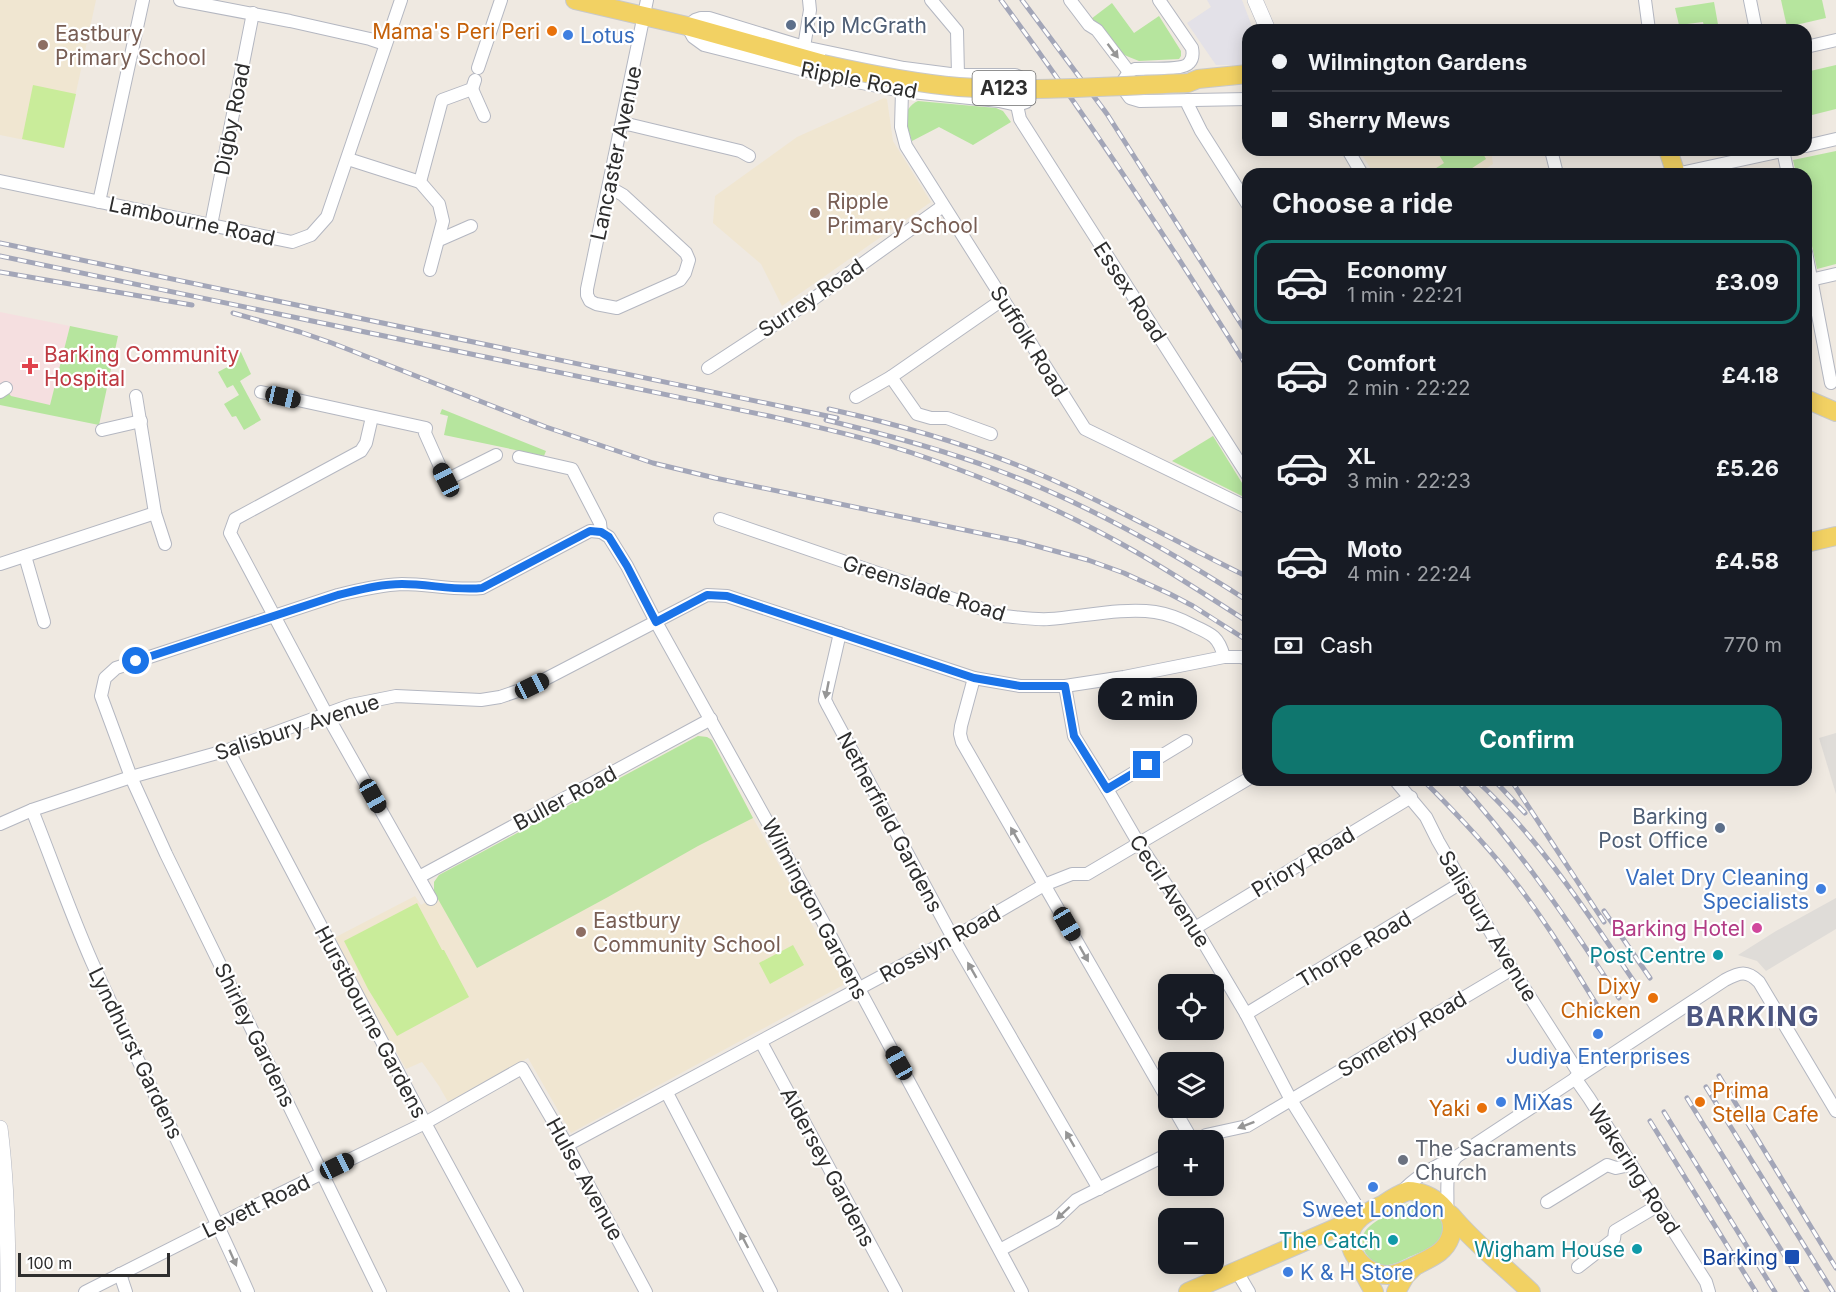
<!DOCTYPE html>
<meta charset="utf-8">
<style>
body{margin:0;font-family:Inter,sans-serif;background:#20242c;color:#f1f3f6;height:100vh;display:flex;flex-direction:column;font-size:22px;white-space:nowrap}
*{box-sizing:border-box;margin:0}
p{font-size:20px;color:#9ea1a6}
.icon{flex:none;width:33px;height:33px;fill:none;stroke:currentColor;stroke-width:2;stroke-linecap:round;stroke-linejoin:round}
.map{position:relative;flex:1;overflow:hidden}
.panel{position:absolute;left:1242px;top:168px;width:570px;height:618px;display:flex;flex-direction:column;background:#171b24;border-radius:18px;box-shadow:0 3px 15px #0003}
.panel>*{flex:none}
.top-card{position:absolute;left:1242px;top:24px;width:570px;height:132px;border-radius:18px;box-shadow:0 3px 15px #0003;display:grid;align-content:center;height:132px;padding:0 30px;background:#171b24}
.tools{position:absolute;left:1158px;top:974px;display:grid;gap:12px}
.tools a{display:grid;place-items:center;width:66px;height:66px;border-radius:12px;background:#171b24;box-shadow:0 3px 15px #0003;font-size:30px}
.scale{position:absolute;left:18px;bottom:15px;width:152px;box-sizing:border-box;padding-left:6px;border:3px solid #2e2e2e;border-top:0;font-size:16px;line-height:21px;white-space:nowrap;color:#2e2e2e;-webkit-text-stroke:4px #fff;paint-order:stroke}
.end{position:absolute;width:27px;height:27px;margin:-14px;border:8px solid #1a73e8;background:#fff;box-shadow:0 0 0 3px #fff}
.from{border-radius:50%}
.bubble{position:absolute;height:42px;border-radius:18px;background:#171b24;box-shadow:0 3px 15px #0003;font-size:20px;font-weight:700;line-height:42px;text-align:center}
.car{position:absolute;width:18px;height:36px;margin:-18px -9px;border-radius:8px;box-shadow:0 0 4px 2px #0007;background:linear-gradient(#222 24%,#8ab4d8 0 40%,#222 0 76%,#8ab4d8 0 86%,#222 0)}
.top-card b{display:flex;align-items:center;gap:21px;height:57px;font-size:22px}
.top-card b+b{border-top:2px solid #363941}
.top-card i{width:15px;height:15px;background:#f1f3f6}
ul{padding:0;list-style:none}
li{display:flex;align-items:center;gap:18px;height:84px;margin:0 12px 9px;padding:0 18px;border:3px solid transparent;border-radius:18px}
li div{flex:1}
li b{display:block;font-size:22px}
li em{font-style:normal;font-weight:700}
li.active{border-color:#0f766e}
li>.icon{width:54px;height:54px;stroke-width:1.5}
h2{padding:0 30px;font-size:27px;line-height:72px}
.pay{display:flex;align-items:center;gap:15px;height:66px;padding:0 30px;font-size:22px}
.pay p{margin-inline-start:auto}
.action{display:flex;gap:12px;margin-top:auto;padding:12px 30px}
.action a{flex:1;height:69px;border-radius:18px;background:#0f766e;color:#fff;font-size:24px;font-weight:700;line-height:69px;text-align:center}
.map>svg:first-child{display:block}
</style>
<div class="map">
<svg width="1836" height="1292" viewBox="0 0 1836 1292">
<rect width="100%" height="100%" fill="#efe9e1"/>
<path fill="#e3e1e8" d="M1207 0H1242L1253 29 1248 30V65H1216L1187 23 1211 7Z"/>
<g fill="#f0e6d1">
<path d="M0 0H96L64 148 0 135Z"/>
<path d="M884 98 887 99 893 141 931 202 782 306 761 264 713 223 715 196 797 137Z"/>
<path d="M1359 150H1491L1493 164 1477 174H1374Z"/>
<path d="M698 736 707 737 712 740 753 818 845 984 571 1133 528 1058 448 1102 439 1086 422 1062 406 1069 332 939 415 896 421 905 436 896 434 892V882L439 875Z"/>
</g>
<path fill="#f5dfe0" d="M0 312 70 326 50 405H0Z"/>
<g fill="#b6e59e">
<path d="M1781 0H1822L1826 18 1787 27Z"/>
<path d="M1714 2 1719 30H1705L1703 22 1679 25 1675 8Z"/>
<path d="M1112 3 1134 33 1159 16 1181 51V56L1179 59 1139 61 1129 57 1118 52 1091 19Z"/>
<path d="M1836 65V109L1808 116 1806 107V72Z"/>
<path d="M918 101 996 108 1003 111 1011 122 973 145 939 127 912 141C907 126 900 109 918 101Z"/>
<path d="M1436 150H1481L1486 159 1463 174H1435L1433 170 1444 163Z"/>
<path d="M1836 151V264L1817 269 1806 218V174H1796L1793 160Z"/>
<path d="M70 326 118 336 99 425 0 405V399L8 392 11 396 50 405Z"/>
<path d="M240 350 251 374 240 381 261 420 244 430 236 416 232 417 224 404 239 395 233 385 227 388 218 372 233 364 228 356Z"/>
<path d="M442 409 546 451 544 456 444 435 448 416 440 414Z"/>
<path d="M1213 436 1247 491 1242 496 1172 461Z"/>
<path d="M698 736 707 737 712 740 753 818 698 846 608 897 477 968 434 892V882L439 875Z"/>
<path d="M1418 1201C1427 1204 1434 1208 1439 1217 1453 1241 1426 1250 1409 1257 1401 1261 1392 1266 1383 1265 1375 1264 1369 1259 1365 1252 1362 1245 1361 1236 1366 1230 1373 1221 1407 1202 1418 1201Z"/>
</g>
<g fill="#c9ec9a">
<path d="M33 85 76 94 64 148 22 139Z"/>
<path d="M417 903 442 950H444L469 997 397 1036 368 989 344 941Z"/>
<path d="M793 945 804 965 770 984 759 963Z"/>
</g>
<g fill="#dfdcd8">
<path d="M1836 733V794L1819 738Z"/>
<path d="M1836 898V929L1766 971 1757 961 1738 955 1776 931Z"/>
</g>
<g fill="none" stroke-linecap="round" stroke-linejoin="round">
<g stroke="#b4b7c1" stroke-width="14">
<g id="minor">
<path d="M180 0 290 21 370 39 385 44"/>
<path d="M931 0 957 31 958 75"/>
<path d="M1070 0 1089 25 1097 30 1129 72"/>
<path d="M1645 0 1649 30"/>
<path d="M1750 0 1756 30"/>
<path d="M701 18H709L804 47 904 68 958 75H1015L1024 79 1030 87 1031 93 1026 102 1017 105 999 101 902 91 832 77 704 45 693 37 687 26 695 20Z"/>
<path d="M804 47 810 10 809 0"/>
<path d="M1806 47 1836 40"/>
<path d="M478 68 501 0"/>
<path d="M1129 72 1123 81 1122 87 1130 98 1140 101 1248 99"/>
<path d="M1129 72 1135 69C1146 68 1183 71 1189 63 1193 59 1193 53 1192 48L1159 0"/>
<path d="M472 89 484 116"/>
<path d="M902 91 901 127 906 146 1085 429 1248 508"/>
<path d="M1188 100V105L1201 131 1248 205"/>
<path d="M1017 105 1020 119 1248 476"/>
<path d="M623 123 740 151 749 156"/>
<path d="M1806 146 1836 139"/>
<path d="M1348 150 1362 174"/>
<path d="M1551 150 1557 174"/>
<path d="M1783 150 1788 174"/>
<path d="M348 159 420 182"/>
<path d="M1676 174 1786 150"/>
<path d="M0 181 292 242 311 235 327 217 401 0"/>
<path d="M609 187 623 195 686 253 689 260 685 273 680 280 617 308 596 304 590 301 587 295V289L647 0"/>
<path d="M99 202 143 0"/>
<path d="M211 225 253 13"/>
<path d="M439 240 471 226"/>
<path d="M1806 252 1831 383"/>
<path d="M430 270 443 221 439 204 420 182 442 100 472 89 475 80"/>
<path d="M1806 281 1836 274"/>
<path d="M708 368 809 302 943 206"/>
<path d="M891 377 917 414 931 418H947L991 434"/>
<path d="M0 392 6 388"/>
<path d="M261 392 426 428 425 433 446 480 496 455"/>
<path d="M136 396 155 513 165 544"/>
<path d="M856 397 891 377 1002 300"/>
<path d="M372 417 366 443 361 451 235 519 230 533 327 715 431 899"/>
<path d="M102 430 141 421"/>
<path d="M519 457 572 469 600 523 601 532"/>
<path d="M720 519 1003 616C1018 617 1034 620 1049 619 1080 617 1124 607 1155 612 1168 614 1181 619 1194 626 1212 634 1219 637 1224 657"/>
<path d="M25 556 44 622"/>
<path d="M0 564 155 513"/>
<path d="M840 633 826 694 825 700 828 706 953 938 1099 1189"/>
<path d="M974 678 961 726 960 734 962 742 1168 1100"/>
<path d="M1065 686 1074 736 1107 789 1139 844 1195 928 1246 1014 1291 1100 1363 1216"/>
<path d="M228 750 425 1123 517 1292"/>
<path d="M1395 780 1426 817 1438 841 1512 969 1580 1075"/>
<path d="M1107 789 1186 741"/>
<path d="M32 810C52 860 70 912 92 962 142 1073 199 1180 248 1292"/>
<path d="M0 824 32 810 131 777 228 750 351 705 396 696 481 700 500 697 532 686 707 595 727 596 974 678 1020 686H1065L1124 677 1224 657H1241L1248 659"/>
<path d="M419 877 711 719"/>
<path d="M1195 928 1411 797"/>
<path d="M1246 1014 1461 883"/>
<path d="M761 1042 896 1292"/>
<path d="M1575 1078 1589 1098 1706 1282 1709 1292"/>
<path d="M667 1093 771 1292"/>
<path d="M1173 1107 1192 1140"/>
<path d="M1197 1140 1206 1135 1247 1126 1512 969"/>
<path d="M567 1145 953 938 1044 885 1072 874H1087L1248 779"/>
<path d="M1401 1193C1414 1177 1437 1165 1456 1157L1725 980C1740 972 1747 970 1759 982L1836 1111"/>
<path d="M1547 1202 1607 1165 1616 1168 1630 1165"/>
<path d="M1447 1211C1449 1191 1443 1174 1456 1157"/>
<path d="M1000 1250 1055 1220 1076 1200 1168 1154"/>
<path d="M1578 1267 1614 1239 1615 1231 1657 1206"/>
<path d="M1236 1270 1249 1292"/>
<path d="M120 1274 126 1292"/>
<path d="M85 1292 265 1201 425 1123 522 1068 567 1145 646 1292"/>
<path d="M380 1292 166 854 131 777 101 696 105 678 116 668 338 595C359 590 380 585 402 584 429 584 456 591 482 588L590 531 601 532 609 537 627 566 656 622 822 920 1022 1292"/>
</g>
</g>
<g stroke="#b4b7c1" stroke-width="16">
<g id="tertiary">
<path d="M1255 0 1268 30"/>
<path d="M0 1128C7 1182 8 1237 8 1292"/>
</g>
</g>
<g stroke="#c9c9c9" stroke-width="20">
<g id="primary">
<path d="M575 0 687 26 823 64"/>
<path d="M1188 83 1198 79 1248 74"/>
<path d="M1668 150 1676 174"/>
<path d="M1806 399 1836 412"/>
<path d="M1806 543 1836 536"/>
<path d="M1408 1191C1431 1191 1460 1213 1450 1238 1445 1252 1432 1257 1419 1264 1410 1268 1400 1274 1389 1275 1361 1276 1335 1240 1360 1218 1366 1212 1376 1208 1384 1204 1391 1199 1399 1194 1408 1191Z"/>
<path d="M1451 1215C1474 1243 1504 1266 1531 1292"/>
<path d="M1358 1263 1374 1292"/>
<path d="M1188 1292 1359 1218"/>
<path d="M1396 1292 1405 1276 1414 1267"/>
</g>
</g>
<use href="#minor" stroke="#fff" stroke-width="12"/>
<use href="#tertiary" stroke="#fff" stroke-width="15"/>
<use href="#primary" stroke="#f2d163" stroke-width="18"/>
<g stroke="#a3a6b8" stroke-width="5">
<g id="rail">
<path d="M1001 0C1089 119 1170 243 1248 368"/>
<path d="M1022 0 1107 114 1248 335"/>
<path d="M0 243 837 418"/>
<path d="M0 256 769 416C822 428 876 440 927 458 999 483 1070 514 1136 552 1174 574 1211 598 1248 622"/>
<path d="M0 272 192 305"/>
<path d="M233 313 300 332 332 343 546 427 653 463 715 478 1018 541 1088 560 1124 573 1170 594 1193 606 1248 641"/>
<path d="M829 409C901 425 971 445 1039 474 1110 504 1178 543 1248 577"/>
<path d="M826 420C884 434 941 449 997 470 1086 503 1169 550 1248 601"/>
<path d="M1423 780C1456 813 1488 846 1516 883 1547 923 1573 967 1600 1010"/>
<path d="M1457 780C1518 847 1569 922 1619 998"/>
<path d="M1476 780C1541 840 1588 914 1637 986"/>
<path d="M1494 780 1525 813"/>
<path d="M1511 780 1604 922"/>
<path d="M1604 911 1650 978"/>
<path d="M1719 1076 1836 1268"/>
<path d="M1706 1087 1833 1292"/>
<path d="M1687 1098 1807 1292"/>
<path d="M1664 1112 1775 1292"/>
<path d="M1650 1121 1756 1292"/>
</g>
</g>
<use href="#rail" stroke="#fff" stroke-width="3" stroke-dasharray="9" stroke-linecap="butt"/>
<g stroke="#c9c9c9" stroke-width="20" stroke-linecap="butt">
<path id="primary-bridge" d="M823 64C868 74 913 83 959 87 1034 92 1112 86 1188 83"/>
</g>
<use href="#primary-bridge" stroke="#f2d163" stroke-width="18"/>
</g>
<defs><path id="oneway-solid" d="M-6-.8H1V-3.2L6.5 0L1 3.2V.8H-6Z" transform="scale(1.5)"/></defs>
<g fill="#969696">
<use href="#oneway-solid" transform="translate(1113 51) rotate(53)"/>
<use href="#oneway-solid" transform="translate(827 690) rotate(101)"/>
<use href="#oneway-solid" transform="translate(1015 835) rotate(-120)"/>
<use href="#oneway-solid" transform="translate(1084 954) rotate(60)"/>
<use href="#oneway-solid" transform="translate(972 970) rotate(-120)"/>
<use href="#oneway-solid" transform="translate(1246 1125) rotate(159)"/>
<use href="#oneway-solid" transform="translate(1070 1139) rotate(-120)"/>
<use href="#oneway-solid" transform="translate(1063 1213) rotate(137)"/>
<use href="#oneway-solid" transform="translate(744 1240) rotate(-118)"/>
<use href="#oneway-solid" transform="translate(233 1258) rotate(66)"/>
</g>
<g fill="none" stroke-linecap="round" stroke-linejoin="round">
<path stroke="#1a73e8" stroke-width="8" d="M136 661 338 595C359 590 380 584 402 584 429 584 456 591 482 588L590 531 601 532 609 537 627 566 656 622 707 595 727 596 974 678 1020 686H1065L1074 736 1107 789 1147 765"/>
</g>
<g fill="#5c6f8a" stroke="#fff" stroke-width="2">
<circle cx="791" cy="25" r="6"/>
<circle cx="1720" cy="828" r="6"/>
</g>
<g fill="#e8710a" stroke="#fff" stroke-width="2">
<circle cx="552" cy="31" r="6"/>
<circle cx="1653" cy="998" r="6"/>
<circle cx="1700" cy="1102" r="6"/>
<circle cx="1482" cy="1108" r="6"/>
</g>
<g fill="#3f7fe0" stroke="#fff" stroke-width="2">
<circle cx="568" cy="35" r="6"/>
<circle cx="1821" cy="889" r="6"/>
<circle cx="1598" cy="1034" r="6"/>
<circle cx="1501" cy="1102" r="6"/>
<circle cx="1373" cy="1187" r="6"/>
<circle cx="1288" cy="1272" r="6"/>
</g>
<g fill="#8d6e63" stroke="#fff" stroke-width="2">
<circle cx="43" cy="45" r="6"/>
<circle cx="815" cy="213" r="6"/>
<circle cx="581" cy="932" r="6"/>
</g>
<path fill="#e0444e" stroke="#fff" stroke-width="2" d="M27 357h6v6h6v6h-6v6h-6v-6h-6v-6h6z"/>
<circle fill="#d1479c" stroke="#fff" stroke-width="2" cx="1757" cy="928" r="6"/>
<g fill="#0f9aa8" stroke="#fff" stroke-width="2">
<circle cx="1718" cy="955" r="6"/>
<circle cx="1393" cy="1240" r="6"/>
<circle cx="1637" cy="1249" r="6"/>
</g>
<circle fill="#6b7280" stroke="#fff" stroke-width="2" cx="1403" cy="1160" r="6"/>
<rect fill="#1a4fb4" stroke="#fff" stroke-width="2" x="1784" y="1249" width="16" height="16" rx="3"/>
<g text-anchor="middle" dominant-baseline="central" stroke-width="4.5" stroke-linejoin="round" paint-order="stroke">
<rect fill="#fff" stroke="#6d6d6d" stroke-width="1.5" x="972.5" y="71" width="63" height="34" rx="4.5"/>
<g font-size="20" font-weight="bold" fill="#2e2e2e">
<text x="1004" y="88">A123</text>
</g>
<g font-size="21" fill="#4e5e75" stroke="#fff" text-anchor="start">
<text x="803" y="25">Kip McGrath</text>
<text x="1708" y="816" text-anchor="end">Barking<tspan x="1708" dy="24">Post Office</tspan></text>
</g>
<g font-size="21" fill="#c56008" stroke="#fff" text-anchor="end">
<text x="540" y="31">Mama's Peri Peri</text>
<text x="1641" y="986">Dixy<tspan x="1641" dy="24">Chicken</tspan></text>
<text x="1712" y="1090" text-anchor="start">Prima<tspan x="1712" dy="24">Stella Cafe</tspan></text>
<text x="1470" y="1108">Yaki</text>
</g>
<g font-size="21" fill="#785e54" stroke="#fff" text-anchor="start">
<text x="55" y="33">Eastbury<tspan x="55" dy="24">Primary School</tspan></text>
<text x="827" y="201">Ripple<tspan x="827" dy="24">Primary School</tspan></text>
<text x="593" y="920">Eastbury<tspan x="593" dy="24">Community School</tspan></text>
</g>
<g font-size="21" fill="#366cbe" stroke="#fff" text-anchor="start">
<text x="580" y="35">Lotus</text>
<text x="1809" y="877" text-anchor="end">Valet Dry Cleaning<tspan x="1809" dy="24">Specialists</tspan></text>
<text x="1598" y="1056" text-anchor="middle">Judiya Enterprises</text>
<text x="1513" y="1102">MiXas</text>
<text x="1373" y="1209" text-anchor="middle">Sweet London</text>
<text x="1300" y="1272">K &amp; H Store</text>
</g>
<g font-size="21" fill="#2e2e2e" stroke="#fff">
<text transform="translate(859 80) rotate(11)">Ripple Road</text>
<text transform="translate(232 119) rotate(-79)">Digby Road</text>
<text transform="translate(616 153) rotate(-78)">Lancaster Avenue</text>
<text transform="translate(192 221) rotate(12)">Lambourne Road</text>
<text transform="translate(1130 292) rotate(57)">Essex Road</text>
<text transform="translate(811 298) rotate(-34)">Surrey Road</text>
<text transform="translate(1029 341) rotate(58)">Suffolk Road</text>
<text transform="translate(924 588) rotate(18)">Greenslade Road</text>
<text transform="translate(297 727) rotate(-18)">Salisbury Avenue</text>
<text transform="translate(565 798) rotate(-28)">Buller Road</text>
<text transform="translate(890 822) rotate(62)">Netherfield Gardens</text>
<text transform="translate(1303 862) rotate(-31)">Priory Road</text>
<text transform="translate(1170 891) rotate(57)">Cecil Avenue</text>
<text transform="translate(815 909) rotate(62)">Wilmington Gardens</text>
<text transform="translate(1488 926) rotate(59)">Salisbury Avenue</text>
<text transform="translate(940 944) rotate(-29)">Rosslyn Road</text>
<text transform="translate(1354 949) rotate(-31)">Thorpe Road</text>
<text transform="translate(371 1022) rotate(62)">Hurstbourne Gardens</text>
<text transform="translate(1402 1034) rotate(-31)">Somerby Road</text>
<text transform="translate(255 1035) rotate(64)">Shirley Gardens</text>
<text transform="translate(136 1053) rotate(64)">Lyndhurst Gardens</text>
<text transform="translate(828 1167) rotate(62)">Aldersey Gardens</text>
<text transform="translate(1634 1169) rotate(57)">Wakering Road</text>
<text transform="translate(585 1179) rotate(61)">Hulse Avenue</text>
<text transform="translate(256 1206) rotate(-26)">Levett Road</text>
</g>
<g font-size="21" fill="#be3a42" stroke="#fff" text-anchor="start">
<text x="44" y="354">Barking Community<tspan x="44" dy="24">Hospital</tspan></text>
</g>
<g font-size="21" fill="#b23c85" stroke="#fff" text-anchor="end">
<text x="1745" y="928">Barking Hotel</text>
</g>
<g font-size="21" fill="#0d838f" stroke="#fff" text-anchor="end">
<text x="1706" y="955">Post Centre</text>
<text x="1381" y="1240">The Catch</text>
<text x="1625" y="1249">Wigham House</text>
</g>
<g font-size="21" fill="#5b616d" stroke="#fff" text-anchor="start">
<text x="1415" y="1148">The Sacraments<tspan x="1415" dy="24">Church</tspan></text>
</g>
<g font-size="21" fill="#164399" stroke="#fff" text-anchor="end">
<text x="1778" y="1257">Barking</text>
</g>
<g font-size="27" font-weight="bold" letter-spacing="1.5" fill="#4d5680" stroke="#fff">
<text x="1753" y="1016">BARKING</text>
</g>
</g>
</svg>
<div class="tools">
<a><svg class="icon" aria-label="locate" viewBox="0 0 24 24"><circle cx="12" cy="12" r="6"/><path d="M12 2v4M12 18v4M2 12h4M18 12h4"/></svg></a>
<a><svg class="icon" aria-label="layers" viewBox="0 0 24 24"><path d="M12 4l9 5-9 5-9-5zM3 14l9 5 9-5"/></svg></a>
<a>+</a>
<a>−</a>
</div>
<div class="scale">100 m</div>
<i class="end from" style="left:136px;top:661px"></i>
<i class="end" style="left:1147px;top:765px"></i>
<div class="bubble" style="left:1098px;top:678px;width:99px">2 min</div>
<i class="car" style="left:283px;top:397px;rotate:103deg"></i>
<i class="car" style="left:446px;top:480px;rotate:333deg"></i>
<i class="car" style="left:532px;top:686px;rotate:64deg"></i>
<i class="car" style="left:373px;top:796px;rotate:151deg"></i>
<i class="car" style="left:1067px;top:924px;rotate:150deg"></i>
<i class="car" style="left:899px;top:1063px;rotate:331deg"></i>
<i class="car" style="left:337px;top:1166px;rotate:64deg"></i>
<div class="top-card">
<b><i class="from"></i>Wilmington Gardens</b>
<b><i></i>Sherry Mews</b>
</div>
<section class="panel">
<h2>Choose a ride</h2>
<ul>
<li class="active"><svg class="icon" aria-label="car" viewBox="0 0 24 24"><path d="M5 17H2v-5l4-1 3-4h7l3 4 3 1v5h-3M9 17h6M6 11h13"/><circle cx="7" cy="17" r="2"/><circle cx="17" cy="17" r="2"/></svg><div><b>Economy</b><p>1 min · 22:21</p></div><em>£3.09</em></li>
<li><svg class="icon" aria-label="car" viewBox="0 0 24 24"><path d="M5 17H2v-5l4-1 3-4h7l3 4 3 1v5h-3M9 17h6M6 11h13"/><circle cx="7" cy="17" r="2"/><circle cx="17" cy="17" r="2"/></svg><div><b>Comfort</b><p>2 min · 22:22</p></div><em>£4.18</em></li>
<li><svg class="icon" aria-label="car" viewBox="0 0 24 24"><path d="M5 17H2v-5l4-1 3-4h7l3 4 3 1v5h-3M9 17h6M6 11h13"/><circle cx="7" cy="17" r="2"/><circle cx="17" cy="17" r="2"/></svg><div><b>XL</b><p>3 min · 22:23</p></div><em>£5.26</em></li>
<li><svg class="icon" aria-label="car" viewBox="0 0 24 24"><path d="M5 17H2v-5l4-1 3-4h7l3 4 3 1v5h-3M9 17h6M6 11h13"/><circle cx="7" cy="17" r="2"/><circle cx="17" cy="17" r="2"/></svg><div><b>Moto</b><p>4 min · 22:24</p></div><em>£4.58</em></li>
</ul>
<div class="pay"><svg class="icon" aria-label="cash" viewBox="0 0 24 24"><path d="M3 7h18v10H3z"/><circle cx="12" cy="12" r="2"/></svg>Cash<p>770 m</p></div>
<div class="action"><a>Confirm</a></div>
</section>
</div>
